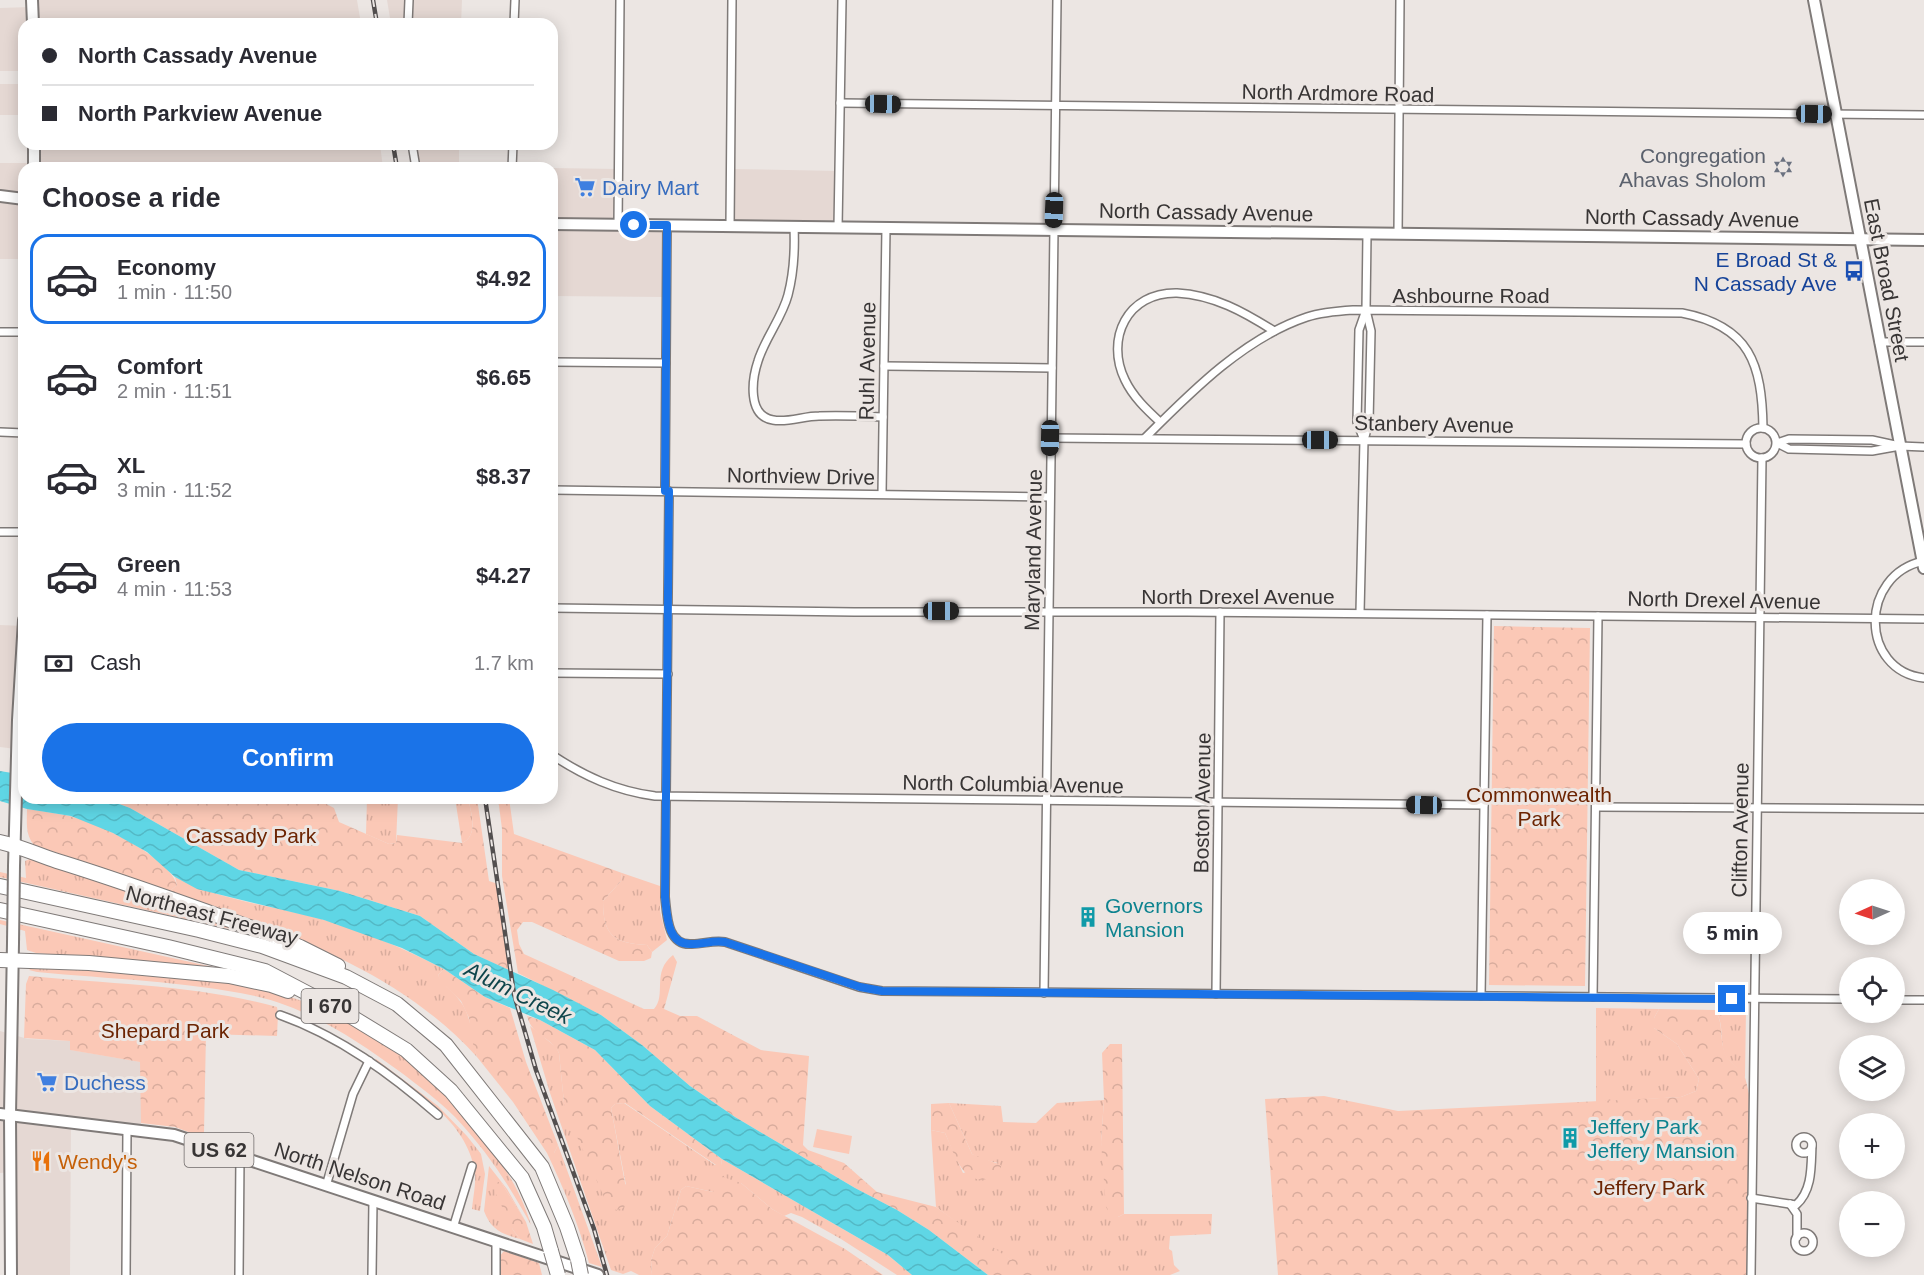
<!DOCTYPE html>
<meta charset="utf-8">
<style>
body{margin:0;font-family:Helvetica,sans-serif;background:#f7f7f7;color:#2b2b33;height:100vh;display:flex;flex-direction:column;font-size:22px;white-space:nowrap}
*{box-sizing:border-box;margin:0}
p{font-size:20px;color:#7c7c81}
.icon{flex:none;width:33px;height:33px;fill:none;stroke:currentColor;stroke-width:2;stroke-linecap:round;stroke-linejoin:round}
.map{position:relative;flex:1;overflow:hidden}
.details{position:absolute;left:18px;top:162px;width:540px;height:642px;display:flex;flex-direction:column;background:#fff;border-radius:18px;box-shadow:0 3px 15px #0003}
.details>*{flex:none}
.guide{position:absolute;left:18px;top:18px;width:540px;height:132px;border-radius:18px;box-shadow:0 3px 15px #0003;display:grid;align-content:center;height:132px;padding:0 24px;background:#fff}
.needle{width:39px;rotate:267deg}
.fabs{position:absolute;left:1839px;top:879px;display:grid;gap:12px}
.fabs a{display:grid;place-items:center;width:66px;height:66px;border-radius:50%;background:#fff;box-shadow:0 3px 15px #0003;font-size:30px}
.end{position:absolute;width:27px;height:27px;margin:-14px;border:8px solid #1a73e8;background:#fff;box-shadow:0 0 0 3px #fff}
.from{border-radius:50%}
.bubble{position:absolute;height:42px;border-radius:21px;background:#fff;box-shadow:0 3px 15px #0003;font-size:20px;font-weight:700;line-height:42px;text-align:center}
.car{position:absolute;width:18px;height:36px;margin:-18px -9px;border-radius:8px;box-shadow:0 0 4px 2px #0007;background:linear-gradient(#222 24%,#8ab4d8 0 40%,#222 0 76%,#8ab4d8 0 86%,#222 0)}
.guide b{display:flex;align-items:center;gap:21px;height:57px;font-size:22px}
.guide b+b{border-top:2px solid #e1e1e2}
.guide i{width:15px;height:15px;background:#2b2b33}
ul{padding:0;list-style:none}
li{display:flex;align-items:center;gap:18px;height:90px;margin:0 12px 9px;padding:0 12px;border:3px solid transparent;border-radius:18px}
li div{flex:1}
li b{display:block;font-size:22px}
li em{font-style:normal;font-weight:700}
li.active{border-color:#1a73e8}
li>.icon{width:54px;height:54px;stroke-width:1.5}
h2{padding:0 24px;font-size:27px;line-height:72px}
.pay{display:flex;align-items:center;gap:15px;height:66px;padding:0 24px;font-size:22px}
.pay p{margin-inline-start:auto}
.button{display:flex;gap:12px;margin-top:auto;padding:12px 24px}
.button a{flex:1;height:69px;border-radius:36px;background:#1a73e8;color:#fff;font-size:24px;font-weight:700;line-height:69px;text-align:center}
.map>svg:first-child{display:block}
</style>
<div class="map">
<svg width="1924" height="1275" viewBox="0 0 1924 1275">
<defs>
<pattern id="grass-tufts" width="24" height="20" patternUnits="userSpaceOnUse" patternTransform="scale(1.5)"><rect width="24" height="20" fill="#fbc8b6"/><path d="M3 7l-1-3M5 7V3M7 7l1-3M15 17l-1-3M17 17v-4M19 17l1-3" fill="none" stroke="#d8ac9d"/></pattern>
<pattern id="forest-crowns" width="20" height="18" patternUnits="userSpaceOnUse" patternTransform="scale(1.5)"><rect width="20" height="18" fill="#fbc8b6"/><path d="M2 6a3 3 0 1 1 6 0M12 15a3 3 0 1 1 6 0" fill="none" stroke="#d8ac9d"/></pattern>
<pattern id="water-waves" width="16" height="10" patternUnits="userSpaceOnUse" patternTransform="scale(1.5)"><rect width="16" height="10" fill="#5fd6e5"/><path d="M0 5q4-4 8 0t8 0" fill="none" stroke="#53b8c5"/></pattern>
</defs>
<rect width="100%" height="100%" fill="#ece6e3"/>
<g fill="#e5d8d3">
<path d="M31 0H357L361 24H24V71H0V8L31 7Z"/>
<path d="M387 0H462L461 24H391Z"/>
<rect x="0" y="84" width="24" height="31"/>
<path d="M32 144H380L383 168H24V259H0V163H32Z"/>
<path d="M408 144H459V167L529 168H411Z"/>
<path d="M552 168 618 169 617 224 667 226 665 297 552 296Z"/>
<path d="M730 169 839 171 838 228 729 227Z"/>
<path d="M0 625 24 626V750L0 747Z"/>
<path d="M0 1031 28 1039 70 1041 71 1050 141 1062V1130L71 1123 70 1275H9L10 1172 0 1173Z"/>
</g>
<g fill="url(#grass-tufts)">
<path d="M367 798H398L396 843 389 844 366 834Z"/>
<path d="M455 798H468C471 812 479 836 462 843Z"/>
<path d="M30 859H35L176 905 248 933 0 877V872L26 878 25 861Z"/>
<path d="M622 873 660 886V911L667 940 652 952 647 945C614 943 603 936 603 901L621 881Z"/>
<path d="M175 877C218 900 274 906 321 919 363 930 404 949 444 969L438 975C443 986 453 991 460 1001 472 1016 472 1039 477 1057 398 969 279 930 170 891L177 885Z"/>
<path d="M0 920 213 967 212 970 36 953 27 950 25 931 0 924Z"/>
<path d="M36 965C102 972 170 972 235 983 327 999 411 1049 469 1121 496 1155 518 1182 531 1225 510 1186 486 1150 455 1117 438 1100 419 1086 399 1071 355 1039 308 1008 255 996 184 981 109 979 37 972L29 970Z"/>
<path d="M1596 1008 1659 1009 1654 1018V1028L1677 1044 1699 1079 1696 1091 1681 1097 1596 1102Z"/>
<path d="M1715 1010H1746L1745 1078C1741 1068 1728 1064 1724 1052 1720 1038 1724 1023 1715 1010Z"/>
<path d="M530 1026 556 1047 559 1053 564 1103 626 1185 611 1108 615 1104 624 1103 715 1165H721L722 1159 888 1255 912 1275H897L841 1239 802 1217 791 1213 784 1216 772 1209 741 1183 713 1192 686 1186 681 1190 667 1236 655 1248 651 1260 652 1275H639L631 1271 623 1274 611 1270 550 1093Z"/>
<path d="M376 1059 438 1106 467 1136 481 1154 485 1174 480 1211 472 1209C473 1198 476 1184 475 1172 467 1120 414 1090 374 1062Z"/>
<path d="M1104 1100 1101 1142 1118 1217 1124 1214H1212L1211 1234 1170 1236 1169 1249 1172 1251 1174 1265 1180 1271 1170 1275H1028L1019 1265 993 1249 936 1207 931 1130 945 1133 963 1173 998 1163 981 1159 972 1154 949 1103 1001 1106 1003 1122 1036 1123 1057 1103Z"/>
<path d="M558 1145 602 1267 589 1263C579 1225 564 1189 547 1153H554Z"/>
<path d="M489 1166 507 1189 526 1222 501 1182 513 1230 520 1239C502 1234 491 1230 484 1211Z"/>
</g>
<g fill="url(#forest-crowns)">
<path d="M1494 626 1590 628 1585 986 1489 985Z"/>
<path d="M103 798H315L334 808 339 822 389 844 396 843 397 835 462 843C479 836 471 812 468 798H477L489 881 498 884 510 971 474 954 420 916 340 891 239 870 130 808Z"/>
<path d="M498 798H509L514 834 622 873 621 881 603 901C603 936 614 943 647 945L652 952 651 958 644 961H619L532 922H523L517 930 519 944 524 954 644 1009H654C667 995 651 972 673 955L677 962 664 1009 680 1016H697L761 1050 809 1056 803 1145 808 1150 844 1163 877 1192 936 1207 1011 1260 1016 1256 1042 1275H988L929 1230 897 1210 855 1188 735 1117 690 1086 642 1045 601 1015 518 973 502 876V829Z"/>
<path d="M27 809C41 811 55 813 69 816 96 822 170 857 177 885L170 891 34 845C25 835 27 821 27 809Z"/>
<path d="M444 969 485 997 510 1008 526 1062 558 1145 554 1153H547L513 1102 477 1057 471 1037 469 1018 461 1001 441 982 438 975Z"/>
<path d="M29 976C111 984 197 985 277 1007L278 1014 277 1036 206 1034 204 1132 202 1137 175 1127 141 1123 140 1062 70 1050V1041L24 1038 26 984Z"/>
<path d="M1659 1009 1715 1010C1724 1023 1719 1038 1725 1053 1728 1061 1735 1065 1741 1071 1746 1076 1747 1086 1749 1094L1748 1200 1750 1275H1278L1265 1099 1324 1096 1398 1111 1681 1097 1696 1091 1699 1079 1677 1044 1654 1028V1018Z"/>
<path d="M527 1016 540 1020 595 1050 650 1106 722 1159 721 1165H716L625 1103 615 1104 611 1108 628 1199 623 1208 617 1210 609 1208 569 1119 564 1103 559 1053C551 1036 533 1038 527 1016Z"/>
<path d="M1110 1044H1122L1124 1214 1118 1217 1111 1216 1106 1207 1101 1142 1104 1100 1102 1053Z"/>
<path d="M949 1103 972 1154 1001 1165V1174C964 1193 957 1160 945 1133L931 1130V1104Z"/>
<path d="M723 1177 741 1183 772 1209 845 1249 883 1275H652L651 1260 655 1248 667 1236 681 1190 686 1186 713 1192Z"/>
<path d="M498 1182H501L526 1222 533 1244 520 1239 513 1230 495 1192 494 1186Z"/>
<path d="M504 1251 539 1263 542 1275H499V1257Z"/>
</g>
<path fill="#fbc8b6" d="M817 1129 852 1136 849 1154 813 1147Z"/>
<path fill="url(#water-waves)" d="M0 771 24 775V798H103L130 808 239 870 340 891 420 916 474 954 553 990 601 1015 642 1045 690 1086 735 1117 855 1188 897 1210 929 1230 988 1275H912L888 1255 722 1159 650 1106 595 1050 540 1020 485 997 444 969 402 948 324 920 197 889 175 877 147 852 113 833 71 816 27 809 0 801Z"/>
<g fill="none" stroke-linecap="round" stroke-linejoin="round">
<g stroke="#7f7a78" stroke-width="10">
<g id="street">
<path d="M408 24 409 0"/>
<path d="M514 24 515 0"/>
<path d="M840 103 1924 115"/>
<path d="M412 144 416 168"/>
<path d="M512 168 513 144"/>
<path d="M618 225 620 0"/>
<path d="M730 226 732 0"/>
<path d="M794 227C795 250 794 272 788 295 782 318 765 338 758 361 752 379 747 416 773 420 787 423 804 416 819 416 840 415 862 416 883 417"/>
<path d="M838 227 842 0"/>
<path d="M1398 234 1400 0"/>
<path d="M0 332H24"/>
<path d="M1879 342H1924"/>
<path d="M552 362 666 363"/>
<path d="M884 366 1052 368"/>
<path d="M1160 422C1147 410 1133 397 1125 380 1105 339 1127 292 1177 293 1214 295 1244 312 1274 331"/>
<circle cx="1761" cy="443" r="15"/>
<path d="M0 432 24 433"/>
<path d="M1050 438 1746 444"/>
<path d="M1145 438C1191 392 1244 338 1307 317 1322 312 1337 311 1353 310L1682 313C1750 326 1762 364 1763 428"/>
<path d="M1364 440 1357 422 1359 330 1366 310"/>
<path d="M1777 443 1789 449 1872 451 1900 446 1924 447"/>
<path d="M1777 443 1789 439 1872 440 1895 445"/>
<path d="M552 490 1050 497"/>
<path d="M665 491 667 225"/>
<path d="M669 491 665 897C667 915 667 946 692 944 704 944 713 940 725 942L859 987 882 991 1850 999"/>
<path d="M882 494 886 228"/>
<path d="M0 532H24"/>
<path d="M1924 561C1858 575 1860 671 1924 678"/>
<path d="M552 608 854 612H1187L1924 619"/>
<path d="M1360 613 1364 440 1369 422 1371 331 1366 310 1367 234"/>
<path d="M552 673 668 674"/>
<path d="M552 755C584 776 616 791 655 796L1484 805"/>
<path d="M1596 807 1924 809"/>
<path d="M1044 993 1057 0"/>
<path d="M1216 994 1220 612"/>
<path d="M1481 996 1487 615"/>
<path d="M1593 997 1598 616"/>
<path d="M1894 1000H1924"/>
<path d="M280 1015C339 1036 391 1074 438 1115"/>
<circle cx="1804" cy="1145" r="8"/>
<path d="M326 1186 353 1094 369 1061"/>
<path d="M1751 1198 1796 1205C1813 1190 1811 1165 1812 1144"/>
<path d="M1790 1204 1797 1214V1237"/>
<path d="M453 1228 472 1166"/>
<circle cx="1804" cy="1242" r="9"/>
<path d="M126 1275 127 1130"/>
<path d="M239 1275 240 1157"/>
<path d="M372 1275 373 1201"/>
<path d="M496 1275V1242"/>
<path d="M1751 1275 1762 458"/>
</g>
</g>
<g stroke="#7f7a78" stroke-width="14">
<g id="secondary">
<path d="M0 196 24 199"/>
<path d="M552 224 1924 240"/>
<path d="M10 1115 11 1275"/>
</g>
</g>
<g stroke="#7f7a78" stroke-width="14">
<g id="primary">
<path d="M32 0 33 24"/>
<path d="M1814 0 1924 568"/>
<path d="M34 144V168"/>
<path d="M14 866 18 720 24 620"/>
<path d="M0 1114 174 1135 598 1275"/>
<path d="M10 1115 13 943"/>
</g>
</g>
<g stroke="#7f7a78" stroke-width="16">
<g id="highway">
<path d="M0 842C20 846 38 855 57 861 129 883 201 910 272 935L300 947 338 966"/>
<path d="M0 886 199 930 262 946 346 977 397 1004 446 1045 542 1167 567 1227 578 1260"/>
<path d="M0 910 168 947 265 971 347 1014 406 1050 451 1091 522 1178 544 1227 551 1251"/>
<path d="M0 960 89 963 229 976 271 985 288 991"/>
</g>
</g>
<use href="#street" stroke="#fff" stroke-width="7"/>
<use href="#secondary" stroke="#fff" stroke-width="10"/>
<use href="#primary" stroke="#fff" stroke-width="10"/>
<use href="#highway" stroke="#fff" stroke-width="14"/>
<g stroke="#534f4f" stroke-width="4.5">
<g id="rail">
<path d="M373 0 377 24"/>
<path d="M393 144 397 168"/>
<path d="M485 798 514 994 536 1070 594 1229 607 1275"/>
</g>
</g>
<use href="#rail" stroke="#ece6e3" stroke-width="2" stroke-dasharray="7" stroke-linecap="butt"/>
<g stroke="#7f7a78" stroke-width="14" stroke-linecap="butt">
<path id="primary-bridge" d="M13 943 14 866"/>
</g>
<g stroke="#7f7a78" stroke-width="16" stroke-linecap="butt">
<g id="highway-bridge">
<path d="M551 1251 558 1275"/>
<path d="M578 1260 581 1275"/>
</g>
</g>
<use href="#primary-bridge" stroke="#fff" stroke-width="10"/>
<use href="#highway-bridge" stroke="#fff" stroke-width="14"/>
</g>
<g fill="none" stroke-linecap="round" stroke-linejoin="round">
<path stroke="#1a73e8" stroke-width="8" d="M634 225H667L665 491H669L665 897C667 915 667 946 692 944 704 944 713 940 725 942L860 987 882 991 1732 999"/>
</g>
<defs>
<g id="synagogue-bare" transform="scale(1.62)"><path d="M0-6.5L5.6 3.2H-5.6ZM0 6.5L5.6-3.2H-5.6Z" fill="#6b7280" stroke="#ece6e3" stroke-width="2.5" paint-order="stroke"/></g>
<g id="supermarket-bare" transform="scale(1.62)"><path d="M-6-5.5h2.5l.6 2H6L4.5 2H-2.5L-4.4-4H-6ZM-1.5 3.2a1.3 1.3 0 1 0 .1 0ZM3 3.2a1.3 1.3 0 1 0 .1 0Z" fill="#3f7fe0" stroke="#ece6e3" stroke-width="2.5" paint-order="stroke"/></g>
<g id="bus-bare" transform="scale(1.62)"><path d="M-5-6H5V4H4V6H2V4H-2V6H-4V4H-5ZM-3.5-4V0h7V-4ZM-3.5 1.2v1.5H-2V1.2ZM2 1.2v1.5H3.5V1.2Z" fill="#1a4fb4" stroke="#ece6e3" stroke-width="2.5" paint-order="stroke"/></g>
<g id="building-bare" transform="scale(1.62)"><path d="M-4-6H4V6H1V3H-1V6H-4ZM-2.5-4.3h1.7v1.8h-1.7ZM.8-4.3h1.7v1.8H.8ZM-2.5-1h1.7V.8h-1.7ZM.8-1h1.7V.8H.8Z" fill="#0f9aa8" stroke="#ece6e3" stroke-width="2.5" paint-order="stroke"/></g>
<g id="restaurant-bare" transform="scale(1.62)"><path d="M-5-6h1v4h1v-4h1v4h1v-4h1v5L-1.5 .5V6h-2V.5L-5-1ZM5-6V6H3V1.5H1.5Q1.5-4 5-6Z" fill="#e8710a" stroke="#ece6e3" stroke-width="2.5" paint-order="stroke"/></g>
</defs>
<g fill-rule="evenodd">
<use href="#synagogue-bare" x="1783" y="167"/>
<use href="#supermarket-bare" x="585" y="187"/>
<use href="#bus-bare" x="1854" y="271"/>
<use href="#building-bare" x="1088" y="917"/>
<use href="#supermarket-bare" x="47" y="1082"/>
<use href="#building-bare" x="1570" y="1138"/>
<use href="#restaurant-bare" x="41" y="1161"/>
</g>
<g text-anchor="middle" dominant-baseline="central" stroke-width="6" stroke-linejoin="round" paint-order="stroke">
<g fill="#ece6e3" stroke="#6e6a69" stroke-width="1.5">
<rect x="301.5" y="989" width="57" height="34" rx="4.5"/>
<rect x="184.5" y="1133" width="69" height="34" rx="4.5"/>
</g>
<g font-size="20" font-weight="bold" fill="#383535">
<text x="330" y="1006">I 670</text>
<text x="219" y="1150">US 62</text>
</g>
<g font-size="21" fill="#383535" stroke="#ece6e3">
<text transform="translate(1338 93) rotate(1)">North Ardmore Road</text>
<text transform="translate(1206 212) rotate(1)">North Cassady Avenue</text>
<text transform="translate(1692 218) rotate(1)">North Cassady Avenue</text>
<text transform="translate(1887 280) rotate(79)">East Broad Street</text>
<text x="1471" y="295">Ashbourne Road</text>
<text transform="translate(867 361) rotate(-89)">Ruhl Avenue</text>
<text transform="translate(1434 424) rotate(1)">Stanbery Avenue</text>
<text transform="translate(801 476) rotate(1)">Northview Drive</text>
<text transform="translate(1033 550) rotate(-89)">Maryland Avenue</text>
<text x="1238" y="596">North Drexel Avenue</text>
<text transform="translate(1724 600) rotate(1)">North Drexel Avenue</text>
<text transform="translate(1013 784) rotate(1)">North Columbia Avenue</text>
<text transform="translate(1202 803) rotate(-89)">Boston Avenue</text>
<text transform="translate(1740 830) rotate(-89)">Clifton Avenue</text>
<text transform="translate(212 915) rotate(15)">Northeast Freeway</text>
<text transform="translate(360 1176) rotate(18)">North Nelson Road</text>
</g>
<g font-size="21" fill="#5b616d" stroke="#ece6e3" text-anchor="end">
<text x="1766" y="155">Congregation<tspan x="1766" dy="24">Ahavas Sholom</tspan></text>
</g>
<g font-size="21" fill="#366cbe" stroke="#ece6e3" text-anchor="start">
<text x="602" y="187">Dairy Mart</text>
<text x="64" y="1082">Duchess</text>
</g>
<g font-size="21" fill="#164399" stroke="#ece6e3" text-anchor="end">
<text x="1837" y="259">E Broad St &amp;<tspan x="1837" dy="24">N Cassady Ave</tspan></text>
</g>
<g font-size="21" fill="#6c2402" stroke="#ece6e3">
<text x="1539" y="794">Commonwealth<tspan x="1539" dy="24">Park</tspan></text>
<text x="251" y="835">Cassady Park</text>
<text x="165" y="1030">Shepard Park</text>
<text x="1649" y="1187">Jeffery Park</text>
</g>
<g font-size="21" fill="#0d838f" stroke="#ece6e3" text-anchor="start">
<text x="1105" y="905">Governors<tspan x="1105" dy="24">Mansion</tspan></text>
<text x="1587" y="1126">Jeffery Park<tspan x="1587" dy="24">Jeffery Mansion</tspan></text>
</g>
<g font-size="21" fill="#c56008" stroke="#ece6e3" text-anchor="start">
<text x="58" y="1161">Wendy's</text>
</g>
<g font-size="22" font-style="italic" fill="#0e454b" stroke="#ece6e3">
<text transform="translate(518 993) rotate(26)">Alum Creek</text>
</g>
</g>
</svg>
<div class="fabs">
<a><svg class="needle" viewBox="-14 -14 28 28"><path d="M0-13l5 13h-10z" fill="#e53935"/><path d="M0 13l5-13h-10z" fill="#7c7c81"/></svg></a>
<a><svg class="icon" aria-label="locate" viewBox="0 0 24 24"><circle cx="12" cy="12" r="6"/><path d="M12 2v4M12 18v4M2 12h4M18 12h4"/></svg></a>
<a><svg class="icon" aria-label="layers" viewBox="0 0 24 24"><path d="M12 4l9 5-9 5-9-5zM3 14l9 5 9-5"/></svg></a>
<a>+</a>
<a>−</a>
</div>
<i class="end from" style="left:634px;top:225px"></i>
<i class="end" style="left:1732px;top:999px"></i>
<div class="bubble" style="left:1683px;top:912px;width:99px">5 min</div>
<i class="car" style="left:883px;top:104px;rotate:91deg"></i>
<i class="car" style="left:1814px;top:114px;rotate:91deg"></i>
<i class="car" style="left:1054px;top:210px;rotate:182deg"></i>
<i class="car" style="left:1050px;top:438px;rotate:181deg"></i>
<i class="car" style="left:1320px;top:440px;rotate:90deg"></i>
<i class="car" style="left:941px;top:611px;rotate:90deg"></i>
<i class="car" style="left:1424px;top:805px;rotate:271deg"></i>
<div class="guide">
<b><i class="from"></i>North Cassady Avenue</b>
<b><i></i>North Parkview Avenue</b>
</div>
<section class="details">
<h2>Choose a ride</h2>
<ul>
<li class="active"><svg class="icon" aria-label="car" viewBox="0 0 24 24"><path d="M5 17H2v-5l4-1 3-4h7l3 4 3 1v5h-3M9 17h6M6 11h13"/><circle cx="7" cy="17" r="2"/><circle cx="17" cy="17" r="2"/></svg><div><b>Economy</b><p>1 min · 11:50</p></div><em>$4.92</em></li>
<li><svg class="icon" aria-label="car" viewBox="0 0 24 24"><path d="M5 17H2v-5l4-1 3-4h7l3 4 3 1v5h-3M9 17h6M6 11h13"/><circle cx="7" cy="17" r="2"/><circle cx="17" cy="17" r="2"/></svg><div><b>Comfort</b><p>2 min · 11:51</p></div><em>$6.65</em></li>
<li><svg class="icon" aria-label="car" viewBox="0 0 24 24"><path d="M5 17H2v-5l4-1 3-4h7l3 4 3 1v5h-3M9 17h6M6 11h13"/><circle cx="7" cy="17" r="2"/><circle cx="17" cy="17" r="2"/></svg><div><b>XL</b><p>3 min · 11:52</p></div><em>$8.37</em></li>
<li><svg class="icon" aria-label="car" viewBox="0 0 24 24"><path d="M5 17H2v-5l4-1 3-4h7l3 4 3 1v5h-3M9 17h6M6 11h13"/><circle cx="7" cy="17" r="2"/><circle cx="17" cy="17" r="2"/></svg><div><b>Green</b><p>4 min · 11:53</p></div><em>$4.27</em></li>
</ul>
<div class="pay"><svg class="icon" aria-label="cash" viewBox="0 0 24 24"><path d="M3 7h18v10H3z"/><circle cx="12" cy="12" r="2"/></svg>Cash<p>1.7 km</p></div>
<div class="button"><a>Confirm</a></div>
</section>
</div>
